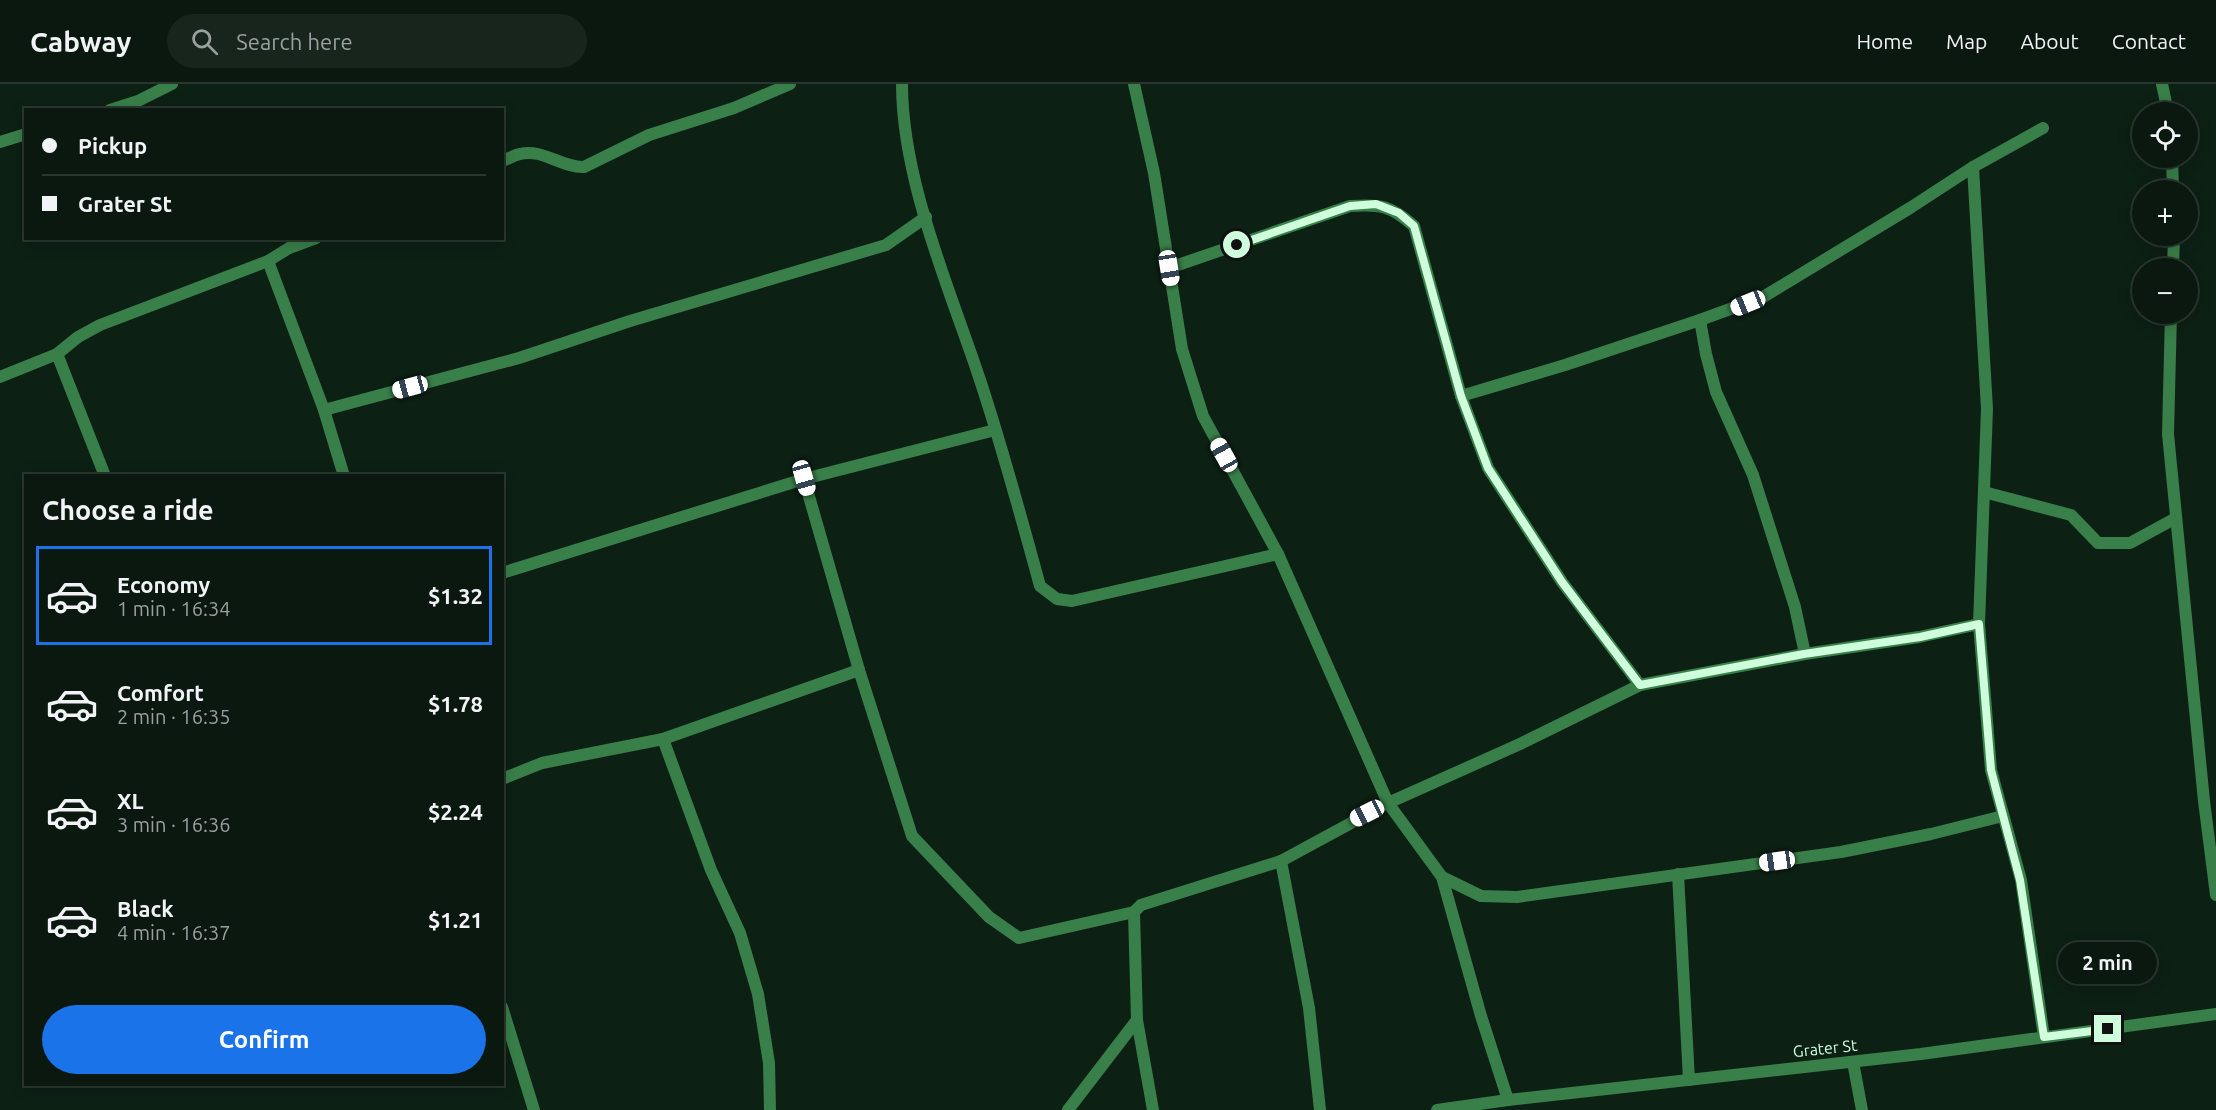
<!DOCTYPE html>
<meta charset="utf-8">
<style>
body{margin:0;font-family:Ubuntu,sans-serif;background:#18251d;color:#f1f3f6;height:100vh;display:flex;flex-direction:column;font-size:22px;white-space:nowrap}
*{box-sizing:border-box;margin:0}
p{font-size:20px;color:#99a09e}
.icon{flex:none;width:33px;height:33px;fill:none;stroke:currentColor;stroke-width:2;stroke-linecap:round;stroke-linejoin:round}
.map{position:relative;flex:1;overflow:hidden}
.drawer{position:absolute;left:24px;top:390px;width:480px;height:612px;display:flex;flex-direction:column;background:#0a180f;border-radius:0px;box-shadow:0 3px 15px #0003,0 0 0 2px #2a372f}
.drawer>*{flex:none}
.banner{position:absolute;left:24px;top:24px;width:480px;height:132px;border-radius:0px;box-shadow:0 3px 15px #0003,0 0 0 2px #2a372f;display:grid;align-content:center;height:132px;padding:0 18px;background:#0a180f}
.buttons{position:absolute;left:2132px;top:18px;display:grid;gap:12px}
.buttons a{display:grid;place-items:center;width:66px;height:66px;border-radius:50%;background:#0a180f;box-shadow:0 3px 15px #0003,0 0 0 2px #2a372f;font-size:30px}
.end{position:absolute;width:27px;height:27px;margin:-14px;border:8px solid #cefedc;background:#111;box-shadow:0 0 0 3px #111}
.from{border-radius:50%}
.bubble{position:absolute;height:42px;border-radius:21px;background:#0a180f;box-shadow:0 3px 15px #0003,0 0 0 2px #2a372f;font-size:20px;font-weight:600;line-height:42px;text-align:center}
.car{position:absolute;width:18px;height:36px;margin:-18px -9px;border-radius:8px;box-shadow:0 0 4px 2px #0007;background:linear-gradient(#fff 24%,#345 0 40%,#fff 0 76%,#345 0 86%,#fff 0)}
.banner b{display:flex;align-items:center;gap:21px;height:57px;font-size:22px}
.banner b+b{border-top:2px solid #2a372f}
.banner i{width:15px;height:15px;background:#f1f3f6}
ul{padding:0;list-style:none}
li{display:flex;align-items:center;gap:18px;height:99px;margin:0 12px 9px;padding:0 6px;border:3px solid transparent;border-radius:0px}
li div{flex:1}
li b{display:block;font-size:22px}
li em{font-style:normal;font-weight:600}
li.active{border-color:#1a73e8}
li>.icon{width:54px;height:54px;stroke-width:1.5}
h2{padding:0 18px;font-size:27px;line-height:72px}
.primary-button{display:flex;gap:12px;margin-top:auto;padding:12px 18px}
.primary-button a{flex:1;height:69px;border-radius:36px;background:#1a73e8;color:#fff;font-size:24px;font-weight:600;line-height:69px;text-align:center}
header{display:flex;align-items:center;gap:36px;box-sizing:border-box;height:84px;padding:0 30px;background:#0a180f;border-bottom:2px solid #2a372f}
header strong{font-size:28px}
nav{display:flex;gap:33px;margin-inline-start:auto;font-size:21px}
.search{width:420px;height:54px;background:#18251d;display:flex;align-items:center;gap:15px;box-sizing:border-box;padding:0 21px;border-radius:33px;color:#99a09e;font-size:22px}
.map>svg:first-child{display:block}
</style>
<header>
<strong>Cabway</strong>
<div class="search"><svg class="icon" aria-label="search" viewBox="0 0 24 24"><circle cx="10" cy="10" r="6"/><path d="M15 15l6 6"/></svg>Search here</div>
<nav><a>Home</a><a>Map</a><a>About</a><a>Contact</a></nav>
</header>
<div class="map">
<svg width="2216" height="1026" viewBox="0 0 2216 1026">
<rect width="100%" height="100%" fill="#0d2014"/>
<g fill="none" stroke-linecap="round" stroke-linejoin="round">
<g stroke="#397f49" stroke-width="12">
<path d="M902 0C902 96 949 203 979 293 1002 362 1021 432 1040 502L1057 515 1072 517 1278 470"/>
<path d="M1134 0 1154 89 1182 265 1203 332 1278 470 1388 719 1442 793 1481 932 1508 1016"/>
<path d="M2162 0 2168 28"/>
<path d="M110 26 138 17 172 0"/>
<path d="M0 58 26 50"/>
<path d="M2172 74 2173 106"/>
<path d="M502 77C508 75 514 71 520 70 542 64 562 84 584 83L649 51 734 24 790 0"/>
<path d="M1973 83 1987 325 1979 540 1991 686 2021 796 2044 953"/>
<path d="M268 177 324 326 344 392"/>
<path d="M1169 184 1350 122C1380 120 1390 121 1414 142L1461 312 1488 384 1562 498 1640 601"/>
<path d="M2173 184 2174 152"/>
<path d="M2171 230 2168 350 2204 717 2216 811"/>
<path d="M1700 236 1706 270 1716 308 1753 391 1795 523 1805 570"/>
<path d="M57 270 105 392"/>
<path d="M0 293 57 270 78 253 100 241 268 177 289 164 316 154"/>
<path d="M1461 312 1565 281 1700 236 1763 213 1910 124 1973 83 2043 44"/>
<path d="M324 326 519 274 630 237 886 161 926 133"/>
<path d="M804 395 859 586 912 752 989 833 1019 854 1134 828"/>
<path d="M1984 408 2071 431 2098 459H2130L2176 434"/>
<path d="M502 489 804 395 995 346"/>
<path d="M663 655 711 786 740 849 758 910 769 979 770 1026"/>
<path d="M502 695 542 679 663 655 859 586"/>
<path d="M1281 777 1309 924 1320 1026"/>
<path d="M1678 790 1689 996"/>
<path d="M1442 793 1481 812 1517 813 1841 768 1931 750 2003 732"/>
<path d="M502 923 534 1026"/>
<path d="M1137 936 1153 1026"/>
<path d="M1853 978 1862 1026"/>
<path d="M1068 1026 1137 936 1134 828 1141 821 1281 777 1388 719 1520 660 1640 601 1805 570 1919 553 1979 540"/>
<path d="M1437 1026 1508 1016 1921 970 2216 930"/>
</g>
</g>
<g fill="none" stroke-linecap="round" stroke-linejoin="round">
<path stroke="#cefedc" stroke-width="8" d="M1237 161 1350 122 1376 120 1399 129 1414 142 1461 312 1488 384 1562 498 1640 601 1804 570 1920 553 1979 540 1991 686 2020 796 2044 953 2108 945"/>
</g>
<g text-anchor="middle" dominant-baseline="central" stroke-width="4.5" stroke-linejoin="round" paint-order="stroke">
<g font-size="16" fill="#cefedc" stroke="#0d2014">
<text transform="translate(1825 964) rotate(-6)">Grater St</text>
</g>
</g>
</svg>
<div class="buttons">
<a><svg class="icon" aria-label="locate" viewBox="0 0 24 24"><circle cx="12" cy="12" r="6"/><path d="M12 2v4M12 18v4M2 12h4M18 12h4"/></svg></a>
<a>+</a>
<a>−</a>
</div>
<i class="end from" style="left:1237px;top:161px"></i>
<i class="end" style="left:2108px;top:945px"></i>
<div class="bubble" style="left:2058px;top:858px;width:99px">2 min</div>
<i class="car" style="left:1169px;top:184px;rotate:171deg"></i>
<i class="car" style="left:1748px;top:219px;rotate:248deg"></i>
<i class="car" style="left:410px;top:303px;rotate:255deg"></i>
<i class="car" style="left:1224px;top:371px;rotate:331deg"></i>
<i class="car" style="left:804px;top:394px;rotate:164deg"></i>
<i class="car" style="left:1367px;top:729px;rotate:243deg"></i>
<i class="car" style="left:1777px;top:777px;rotate:262deg"></i>
<div class="banner">
<b><i class="from"></i>Pickup</b>
<b><i></i>Grater St</b>
</div>
<section class="drawer">
<h2>Choose a ride</h2>
<ul>
<li class="active"><svg class="icon" aria-label="car" viewBox="0 0 24 24"><path d="M5 17H2v-5l4-1 3-4h7l3 4 3 1v5h-3M9 17h6M6 11h13"/><circle cx="7" cy="17" r="2"/><circle cx="17" cy="17" r="2"/></svg><div><b>Economy</b><p>1 min · 16:34</p></div><em>$1.32</em></li>
<li><svg class="icon" aria-label="car" viewBox="0 0 24 24"><path d="M5 17H2v-5l4-1 3-4h7l3 4 3 1v5h-3M9 17h6M6 11h13"/><circle cx="7" cy="17" r="2"/><circle cx="17" cy="17" r="2"/></svg><div><b>Comfort</b><p>2 min · 16:35</p></div><em>$1.78</em></li>
<li><svg class="icon" aria-label="car" viewBox="0 0 24 24"><path d="M5 17H2v-5l4-1 3-4h7l3 4 3 1v5h-3M9 17h6M6 11h13"/><circle cx="7" cy="17" r="2"/><circle cx="17" cy="17" r="2"/></svg><div><b>XL</b><p>3 min · 16:36</p></div><em>$2.24</em></li>
<li><svg class="icon" aria-label="car" viewBox="0 0 24 24"><path d="M5 17H2v-5l4-1 3-4h7l3 4 3 1v5h-3M9 17h6M6 11h13"/><circle cx="7" cy="17" r="2"/><circle cx="17" cy="17" r="2"/></svg><div><b>Black</b><p>4 min · 16:37</p></div><em>$1.21</em></li>
</ul>
<div class="primary-button"><a>Confirm</a></div>
</section>
</div>
